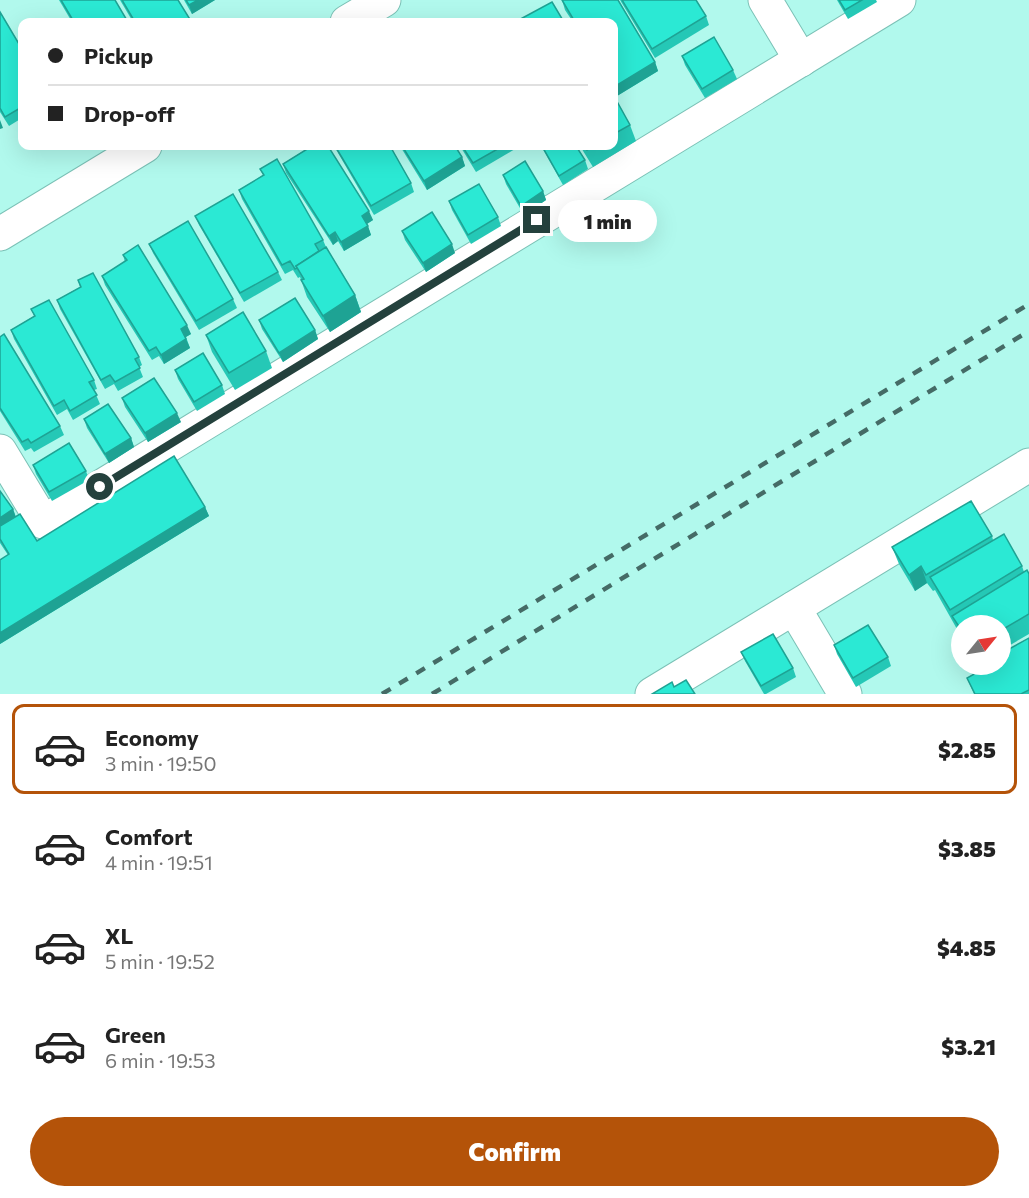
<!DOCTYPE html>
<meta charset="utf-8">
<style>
body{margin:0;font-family:Commissioner,sans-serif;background:#f6f6f6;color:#222;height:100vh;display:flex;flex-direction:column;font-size:22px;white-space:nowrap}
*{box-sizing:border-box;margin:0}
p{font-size:20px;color:#767676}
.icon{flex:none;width:33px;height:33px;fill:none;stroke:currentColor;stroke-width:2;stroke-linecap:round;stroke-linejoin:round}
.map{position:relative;height:694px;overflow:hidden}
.side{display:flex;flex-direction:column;background:#fff;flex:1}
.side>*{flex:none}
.banner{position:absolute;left:18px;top:18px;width:600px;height:132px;border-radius:12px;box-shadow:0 6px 24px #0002;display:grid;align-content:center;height:132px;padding:0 30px;background:#fff}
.needle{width:39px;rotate:60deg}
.controls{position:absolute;left:951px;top:615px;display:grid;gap:12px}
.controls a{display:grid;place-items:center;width:60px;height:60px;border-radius:50%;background:#fff;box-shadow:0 6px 24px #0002;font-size:30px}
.end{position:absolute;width:27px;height:27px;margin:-14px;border:8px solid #24413d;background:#fff;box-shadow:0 0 0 3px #fff}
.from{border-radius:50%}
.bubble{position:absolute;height:42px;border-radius:21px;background:#fff;box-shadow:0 6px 24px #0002;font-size:20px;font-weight:800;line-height:42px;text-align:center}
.banner b{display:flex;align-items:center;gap:21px;height:57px;font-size:22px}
.banner b+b{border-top:2px solid #e0e0e0}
.banner i{width:15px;height:15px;background:#222}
ul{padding:10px 0 0;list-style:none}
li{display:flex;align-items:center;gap:18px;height:90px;margin:0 12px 9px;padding:0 18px;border:3px solid transparent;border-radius:12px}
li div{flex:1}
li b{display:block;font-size:22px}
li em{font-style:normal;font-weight:800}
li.on{border-color:#b45309}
li>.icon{width:54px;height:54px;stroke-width:1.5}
.primary-button{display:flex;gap:12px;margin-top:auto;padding:12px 30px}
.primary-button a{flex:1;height:69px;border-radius:36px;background:#b45309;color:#fff;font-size:24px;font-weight:800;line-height:69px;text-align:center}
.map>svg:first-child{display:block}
</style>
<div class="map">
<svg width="1029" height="694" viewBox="0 0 1029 694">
<rect width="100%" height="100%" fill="#b1f9ed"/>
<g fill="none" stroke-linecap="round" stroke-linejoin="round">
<g stroke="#7bc1b6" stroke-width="35">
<g id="minor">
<path d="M765 0 801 60"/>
<path d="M347 22 384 0"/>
<path d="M0 234 145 146"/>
<path d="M0 451 43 522 899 0"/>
<path d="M794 608 845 694"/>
<path d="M652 694 1029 465"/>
</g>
</g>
<use href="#minor" stroke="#fff" stroke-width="33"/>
<g stroke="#456b66" stroke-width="4.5" stroke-dasharray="10 10" stroke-linecap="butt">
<path d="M382 694 1029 304"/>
<path d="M432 694 1029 331"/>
</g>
</g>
<g fill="#25c8b6">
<path d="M59 0H115L128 22H72Z"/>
<path d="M120 0H178L191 22H133Z"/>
<path d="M184 0H215L192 14Z"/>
<path d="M562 0H618L655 62 658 71 617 96 614 90V22H573L565 10Z"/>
<path d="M620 0H696L706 16 709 25 655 58Z"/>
<path d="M837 0H876L877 2 848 19Z"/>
<path d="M0 12 22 49V118L9 126 0 112Z"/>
<path d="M682 56 733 70 737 79 705 98 685 65Z"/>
<path d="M614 96 630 125 636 141 593 167 580 146H614Z"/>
<path d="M307 146 373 220 367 224 371 235 344 251 338 241 333 245 286 173 283 164 308 148Z"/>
<path d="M334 146H390L411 183 414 192 374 215Z"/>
<path d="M400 146H455L462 157 465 166 427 190Z"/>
<path d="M460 146H514L515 149 476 172Z"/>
<path d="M541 146H576L585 160 588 169 563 185Z"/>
<path d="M260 169 323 240 326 247 355 295 361 312 330 332 307 297 300 277 298 278 293 270 285 274 242 199 239 190 263 175Z"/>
<path d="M503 175 543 191 546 200 524 215 506 184Z"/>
<path d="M449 201 498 217 501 226 471 244 452 210Z"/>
<path d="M195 216 278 272 282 280 244 302 199 225Z"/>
<path d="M402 231 455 253 426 272 405 240Z"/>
<path d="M149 244 233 299 237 308 199 330 153 253Z"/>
<path d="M123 255 191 334 186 337 190 348 164 364 159 356 152 360 105 285 102 276 125 262Z"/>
<path d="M78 280 139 357 142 365 139 367 143 377 118 391 114 384 105 389 60 309 57 300 80 287Z"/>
<path d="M31 309 94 380 97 389 94 390 100 404 73 420 67 409 57 415 14 339 11 330 34 316Z"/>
<path d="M259 320 315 330 318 339 283 362 262 329Z"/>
<path d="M206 335 266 351 272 368 235 390 212 352Z"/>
<path d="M0 337 60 426 64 435 34 452 31 448 25 451 0 411Z"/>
<path d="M175 370 222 385 225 394 197 411 178 379Z"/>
<path d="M122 398 181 422 148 442 125 407Z"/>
<path d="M84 419 131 438 134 447 109 463 87 428Z"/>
<path d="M33 465 86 471 89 480 52 501 36 474Z"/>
<path d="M0 491 13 509 16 517 37 541 205 507 209 516 0 644V560L8 555 0 543Z"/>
<path d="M992 536 993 540 1022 566 1024 572 1029 574V634L1000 651V626H962V638L935 590 933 591 927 583 915 591 899 564 892 547Z"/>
<path d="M1029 638V694H974L967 678 977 672 976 668Z"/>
<path d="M834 645 888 657 891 666 856 687 837 654Z"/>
<path d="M741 652 793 668 796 677 766 694H764L745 661Z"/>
</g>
<g fill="#1ea394">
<path d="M198 0H215L192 14 189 5Z"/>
<path d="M655 62 658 71 617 96 614 87Z"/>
<path d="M0 120 3 128 0 129Z"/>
<path d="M462 157 465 166 427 190 424 181Z"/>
<path d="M543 191 546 200 524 215 521 206Z"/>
<path d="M369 211 373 220 365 225 362 216Z"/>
<path d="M368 226 371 235 344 251 341 242Z"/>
<path d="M335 232 338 241 333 245 329 236Z"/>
<path d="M452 244 455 253 426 272 423 263Z"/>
<path d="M355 295 361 312 330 332 323 316Z"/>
<path d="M187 325 191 334 184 338 181 329Z"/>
<path d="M315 330 318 339 283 362 279 353Z"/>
<path d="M186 339 190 348 164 364 161 355Z"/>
<path d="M177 413 181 422 148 442 145 433Z"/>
<path d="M131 438 134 447 109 463 105 454Z"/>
<path d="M205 507 209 516 0 644V633Z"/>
<path d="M13 509 16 518 0 529V518Z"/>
<path d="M921 566 927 583 915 591 909 575Z"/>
</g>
<g fill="#2be9d4" stroke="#1ea394" stroke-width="1.5">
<path d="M61 0H115L128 22H74Z"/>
<path d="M122 0H178L191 21 187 22H135Z"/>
<path d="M186 0H198L189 5Z"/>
<path d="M562 0H618L655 62 614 87V22H575Z"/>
<path d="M622 0H696L706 16 652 49Z"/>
<path d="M839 0H862L845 10Z"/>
<path d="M552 2 564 22H515Z"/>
<path d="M0 12 22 49V107L5 117 0 108Z"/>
<path d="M714 37 733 70 702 89 682 56Z"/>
<path d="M614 96 630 125 614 134Z"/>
<path d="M308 146H328L369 211 362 216 368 226 341 242 335 232 329 236 283 164 309 148Z"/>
<path d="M335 146H390L411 183 371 206Z"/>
<path d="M402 146H455L462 157 424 181Z"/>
<path d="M462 146H503L473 163Z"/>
<path d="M542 146H576L585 160 559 176Z"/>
<path d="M584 146H594L587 150Z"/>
<path d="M277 159 323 240 315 244 319 251 296 266 297 268 295 269 290 261 282 265 239 190 264 175 260 169Z"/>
<path d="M525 161 543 191 521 206 503 175Z"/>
<path d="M479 184 498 217 468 235 449 201Z"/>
<path d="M233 194 278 272 240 293 195 216Z"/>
<path d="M432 212 452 244 423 263 402 231Z"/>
<path d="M188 221 233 299 196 321 149 244Z"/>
<path d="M138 245 187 325 181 329 186 339 161 355 156 347 149 351 102 276 127 260 123 255Z"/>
<path d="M326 247 355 295 323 316 301 280 304 279 296 266Z"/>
<path d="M93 273 139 357 135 359 140 368 115 382 110 375 101 380 57 300 81 287 78 280Z"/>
<path d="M295 298 315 330 279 353 259 320Z"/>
<path d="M49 300 94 380 89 382 97 395 70 411 64 400 54 406 11 330 35 316 31 309Z"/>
<path d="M243 312 266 351 229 373 206 335Z"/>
<path d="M4 334 60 426 31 443 28 439 22 442 0 408V337Z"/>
<path d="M203 353 222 385 194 402 175 370Z"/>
<path d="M154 378 177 413 145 433 122 398Z"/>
<path d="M108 404 131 438 105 454 84 419Z"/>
<path d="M69 443 86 471 49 492 33 465Z"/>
<path d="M174 456 205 507 0 633V560L9 554 0 539V526L20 514 37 541Z"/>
<path d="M0 491 13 509 0 518Z"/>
<path d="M971 501 992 536 926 575 921 566 909 575 892 547Z"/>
<path d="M1004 534 1022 566 950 610 930 577Z"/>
<path d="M1027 570 1029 574V614L1000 631V626H962V631L952 616Z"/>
<path d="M868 625 888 657 853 678 834 645Z"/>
<path d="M773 634 793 668 761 686 741 652Z"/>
<path d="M1029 638V690L1021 694H975L967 678 978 672 976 668 982 664H1000V654Z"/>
<path d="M686 680 695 694H652L672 682 674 687Z"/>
</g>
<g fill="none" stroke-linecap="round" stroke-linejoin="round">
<path stroke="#24413d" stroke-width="8" d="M100 487 537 220"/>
</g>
</svg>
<div class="controls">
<a><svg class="needle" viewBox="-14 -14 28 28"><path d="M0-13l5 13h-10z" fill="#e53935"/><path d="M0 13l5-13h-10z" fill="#767676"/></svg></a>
</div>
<i class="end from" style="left:100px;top:487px"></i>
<i class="end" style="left:537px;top:220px"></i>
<div class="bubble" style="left:558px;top:200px;width:99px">1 min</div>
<div class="banner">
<b><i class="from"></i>Pickup</b>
<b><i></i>Drop-off</b>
</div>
</div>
<section class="side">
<ul>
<li class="on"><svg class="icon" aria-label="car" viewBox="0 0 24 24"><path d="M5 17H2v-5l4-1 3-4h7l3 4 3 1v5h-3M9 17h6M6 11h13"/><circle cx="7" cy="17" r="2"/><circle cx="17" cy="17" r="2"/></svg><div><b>Economy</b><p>3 min · 19:50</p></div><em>$2.85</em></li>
<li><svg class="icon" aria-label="car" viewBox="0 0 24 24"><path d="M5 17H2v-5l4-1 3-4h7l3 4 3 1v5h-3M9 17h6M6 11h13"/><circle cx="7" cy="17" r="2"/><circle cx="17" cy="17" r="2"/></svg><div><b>Comfort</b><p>4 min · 19:51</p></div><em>$3.85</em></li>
<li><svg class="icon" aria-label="car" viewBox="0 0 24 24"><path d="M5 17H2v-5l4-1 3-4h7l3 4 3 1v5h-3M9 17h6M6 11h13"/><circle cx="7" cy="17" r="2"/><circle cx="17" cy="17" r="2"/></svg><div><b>XL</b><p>5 min · 19:52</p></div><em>$4.85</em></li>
<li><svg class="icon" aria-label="car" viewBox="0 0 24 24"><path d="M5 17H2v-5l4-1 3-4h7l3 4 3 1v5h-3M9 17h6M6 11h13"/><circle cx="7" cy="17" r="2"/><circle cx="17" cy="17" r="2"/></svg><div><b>Green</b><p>6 min · 19:53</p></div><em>$3.21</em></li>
</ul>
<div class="primary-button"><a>Confirm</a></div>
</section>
